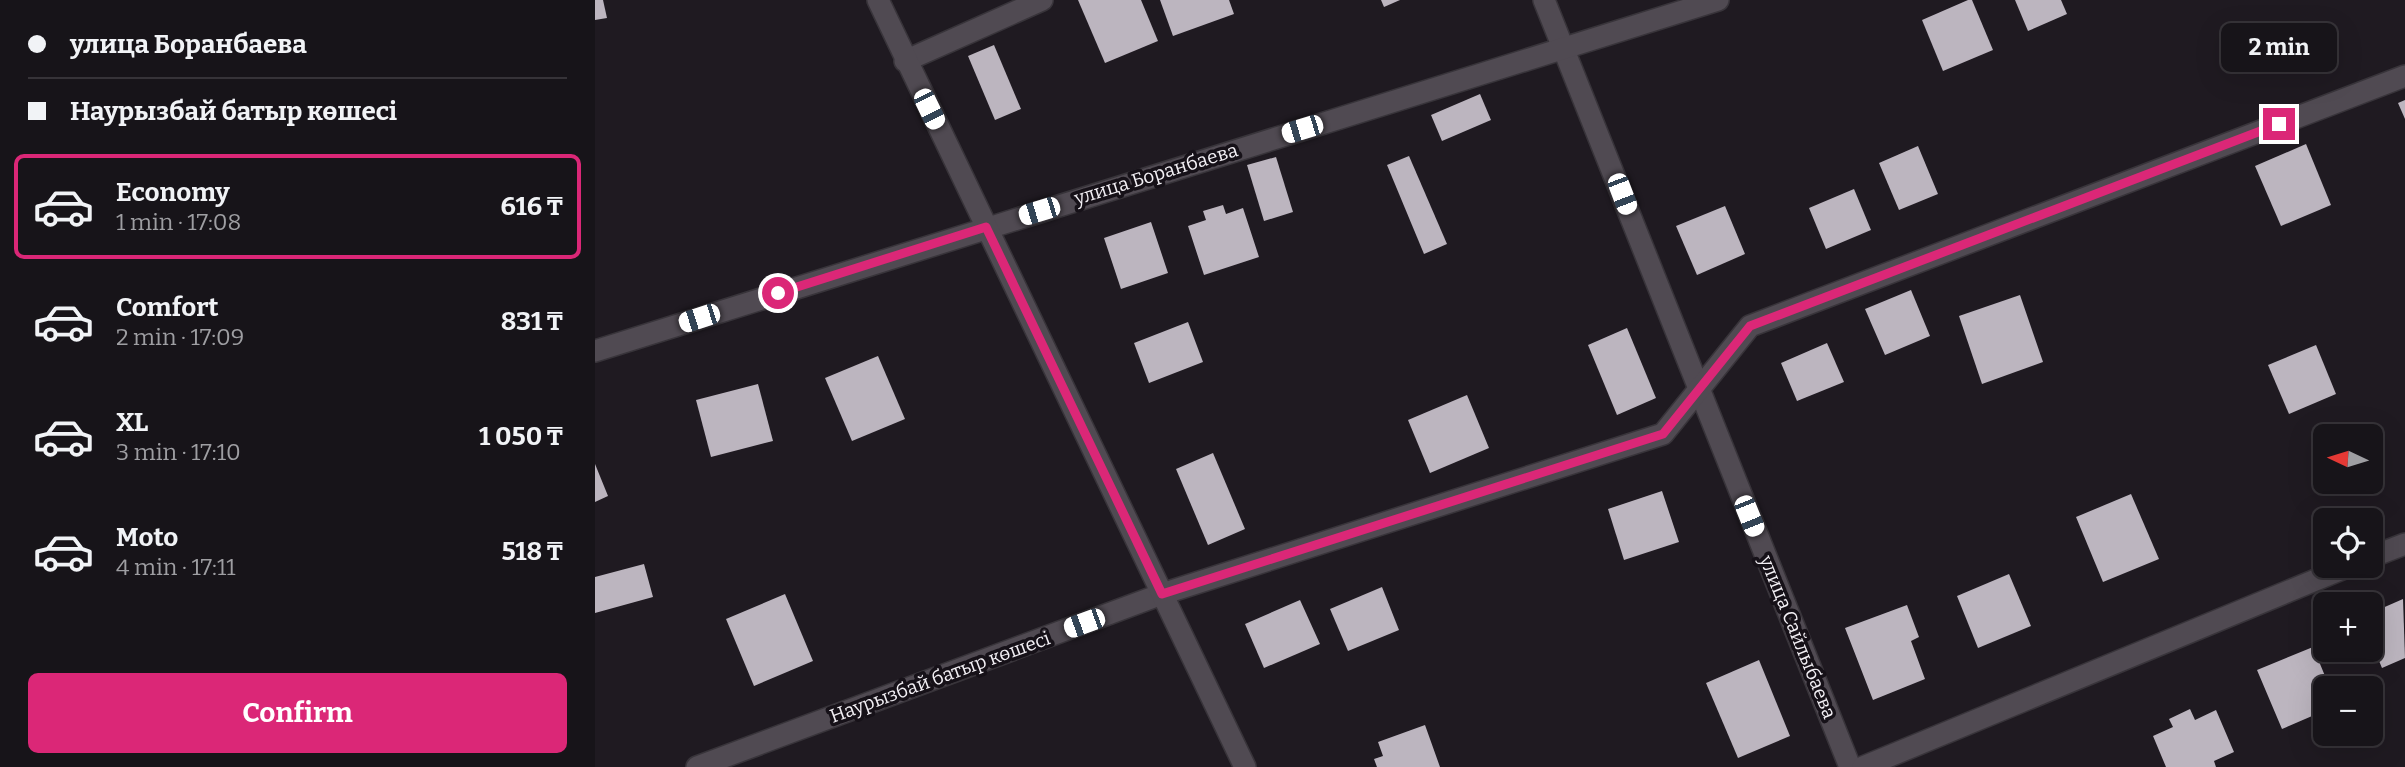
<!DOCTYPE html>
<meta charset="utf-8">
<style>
body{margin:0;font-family:Bitter,serif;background:#201d22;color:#f1f3f6;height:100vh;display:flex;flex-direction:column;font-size:26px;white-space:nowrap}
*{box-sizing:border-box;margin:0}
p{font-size:23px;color:#9e9ea2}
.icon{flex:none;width:38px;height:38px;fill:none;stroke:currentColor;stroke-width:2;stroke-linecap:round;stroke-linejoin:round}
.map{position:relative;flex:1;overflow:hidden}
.details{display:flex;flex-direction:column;background:#171419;width:595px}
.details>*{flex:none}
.banner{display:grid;align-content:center;height:154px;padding:0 28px;background:#171419}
.needle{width:46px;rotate:274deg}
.buttons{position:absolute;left:1718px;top:424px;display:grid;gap:14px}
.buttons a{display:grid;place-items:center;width:70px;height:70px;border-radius:10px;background:#171419;box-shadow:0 7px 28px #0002,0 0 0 2px #363338;font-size:35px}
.end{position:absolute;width:32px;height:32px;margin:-16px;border:9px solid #db2777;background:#fff;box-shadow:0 0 0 4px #fff}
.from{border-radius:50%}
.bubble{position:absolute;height:49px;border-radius:10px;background:#171419;box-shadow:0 7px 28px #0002,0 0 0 2px #363338;font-size:23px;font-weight:700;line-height:49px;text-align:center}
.car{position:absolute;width:21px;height:42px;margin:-21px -10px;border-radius:9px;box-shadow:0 0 5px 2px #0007;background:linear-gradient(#fff 24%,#345 0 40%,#fff 0 76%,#345 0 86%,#fff 0)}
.banner b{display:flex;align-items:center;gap:24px;height:66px;font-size:26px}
.banner b+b{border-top:2px solid #363338}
.banner i{width:18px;height:18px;background:#f1f3f6}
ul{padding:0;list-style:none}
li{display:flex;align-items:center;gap:21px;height:105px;margin:0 14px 10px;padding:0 14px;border:4px solid transparent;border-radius:10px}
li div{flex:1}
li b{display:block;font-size:26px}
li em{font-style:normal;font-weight:700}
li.current{border-color:#db2777}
li>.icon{width:63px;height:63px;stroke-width:1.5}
.primary-button{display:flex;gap:14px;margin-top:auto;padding:14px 28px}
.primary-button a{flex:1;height:80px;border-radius:10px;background:#db2777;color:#fff;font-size:28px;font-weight:700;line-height:80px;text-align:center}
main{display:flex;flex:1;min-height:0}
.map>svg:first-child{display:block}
</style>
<main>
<section class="details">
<div class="banner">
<b><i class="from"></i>улица Боранбаева</b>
<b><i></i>Наурызбай батыр көшесі</b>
</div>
<ul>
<li class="current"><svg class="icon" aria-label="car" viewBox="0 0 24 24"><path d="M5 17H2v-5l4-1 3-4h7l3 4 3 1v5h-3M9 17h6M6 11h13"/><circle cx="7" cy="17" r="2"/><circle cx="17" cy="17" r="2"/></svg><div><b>Economy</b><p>1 min · 17:08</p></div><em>616 ₸</em></li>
<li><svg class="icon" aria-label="car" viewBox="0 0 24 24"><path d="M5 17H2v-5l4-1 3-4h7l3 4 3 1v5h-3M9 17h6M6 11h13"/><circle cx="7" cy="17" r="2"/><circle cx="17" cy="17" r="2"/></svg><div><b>Comfort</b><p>2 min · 17:09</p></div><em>831 ₸</em></li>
<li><svg class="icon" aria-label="car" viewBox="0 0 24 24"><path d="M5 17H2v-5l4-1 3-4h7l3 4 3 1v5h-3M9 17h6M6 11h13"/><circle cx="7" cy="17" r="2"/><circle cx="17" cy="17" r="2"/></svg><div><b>XL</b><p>3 min · 17:10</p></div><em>1 050 ₸</em></li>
<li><svg class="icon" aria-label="car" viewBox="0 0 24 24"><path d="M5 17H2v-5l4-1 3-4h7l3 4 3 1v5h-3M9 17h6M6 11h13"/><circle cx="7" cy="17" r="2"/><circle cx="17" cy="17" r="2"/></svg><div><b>Moto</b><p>4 min · 17:11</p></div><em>518 ₸</em></li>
</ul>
<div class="primary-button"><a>Confirm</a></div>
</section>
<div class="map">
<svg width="1810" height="767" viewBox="0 0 1810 767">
<rect width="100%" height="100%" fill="#1f1a21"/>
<g fill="#bcb5bf">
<path d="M0 0H8L12 18 0 20Z"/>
<path d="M483 0H546L563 41 510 63Z"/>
<path d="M565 0H634L639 14 578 36Z"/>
<path d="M786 0H805L789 7Z"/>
<path d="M1373 0H1377L1398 50 1348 71 1327 20Z"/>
<path d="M1420 0H1466L1472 14 1433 31Z"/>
<path d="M399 45 426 109 400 120 373 56Z"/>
<path d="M885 94 896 120 847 141 836 115Z"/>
<path d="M1810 100V119L1803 103Z"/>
<path d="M1711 144 1736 205 1686 226 1660 166Z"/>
<path d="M1323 146 1343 194 1304 210 1284 163Z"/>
<path d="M814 156 852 244 829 254 792 165Z"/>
<path d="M681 157 698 212 669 221 652 165Z"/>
<path d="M1259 189 1276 230 1231 249 1214 208Z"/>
<path d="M628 205 631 214 648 208 664 257 609 275 593 226 611 220 608 211Z"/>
<path d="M1130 206 1150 254 1102 275 1081 226Z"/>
<path d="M556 222 573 273 526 289 509 238Z"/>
<path d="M1316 290 1335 336 1290 355 1270 309Z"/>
<path d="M1425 295 1448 362 1387 384 1364 316Z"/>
<path d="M593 322 608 362 554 383 539 343Z"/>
<path d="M1032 328 1061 398 1022 415 993 345Z"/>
<path d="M1232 343 1249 382 1202 401 1186 363Z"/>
<path d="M1721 345 1741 394 1694 414 1673 365Z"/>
<path d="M283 356 310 419 257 441 230 378Z"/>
<path d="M163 384 178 441 116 457 101 400Z"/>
<path d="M872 395 894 448 835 473 813 420Z"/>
<path d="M618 453 650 529 613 545 581 469Z"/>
<path d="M0 464 13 496 0 502Z"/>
<path d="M1067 491 1084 542 1029 560 1013 509Z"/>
<path d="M1536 494 1564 559 1508 582 1481 517Z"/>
<path d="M49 564 58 597 0 613V577Z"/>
<path d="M1414 574 1436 626 1383 648 1362 596Z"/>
<path d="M787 587 804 630 753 651 735 609Z"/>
<path d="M190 594 218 661 159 686 131 619Z"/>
<path d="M1808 599 1810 658 1787 668 1776 642V613Z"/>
<path d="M705 600 725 644 669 668 650 624Z"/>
<path d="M1312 605 1324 637 1316 641 1330 679 1278 700 1250 628Z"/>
<path d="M1718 647 1735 688H1731V710L1687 729 1662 670Z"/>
<path d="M1164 660 1195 736 1143 758 1111 683Z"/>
<path d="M1595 709 1600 720 1621 710 1639 752 1619 761 1621 767H1571L1558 736 1578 727 1574 719Z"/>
<path d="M830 725 845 767H782L779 759 788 756 783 742Z"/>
</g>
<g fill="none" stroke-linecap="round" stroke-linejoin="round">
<g stroke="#38343a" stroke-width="24">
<g id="minor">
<path d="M949 0 1255 767"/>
<path d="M310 61 447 0"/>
<path d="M0 351 1123 0"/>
<path d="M1776 557 1810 544"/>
<path d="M102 767 567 594 1068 434 1155 326 1810 76"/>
<path d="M1268 767 1757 565"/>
</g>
</g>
<g stroke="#38343a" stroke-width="24">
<path id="tertiary" d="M283 0 650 767"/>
</g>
<use href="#minor" stroke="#504a52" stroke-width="21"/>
<use href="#tertiary" stroke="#504a52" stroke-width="21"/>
</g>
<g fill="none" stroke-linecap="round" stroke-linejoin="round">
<path stroke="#db2777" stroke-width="9" d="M183 293 391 227 567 594 1068 434 1155 326 1684 124"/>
</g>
<g text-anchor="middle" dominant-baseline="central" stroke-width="7" stroke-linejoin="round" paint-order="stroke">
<g font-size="19" fill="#f3f0f5" stroke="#161118">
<text transform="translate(561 174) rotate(-17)">улица Боранбаева</text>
<text transform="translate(1203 637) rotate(68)">улица Сайлыбаева</text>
<text transform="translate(345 677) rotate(-20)">Наурызбай батыр көшесі</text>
</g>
</g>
</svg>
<div class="buttons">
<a><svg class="needle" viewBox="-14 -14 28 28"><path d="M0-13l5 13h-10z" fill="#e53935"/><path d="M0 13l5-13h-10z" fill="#9e9ea2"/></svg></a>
<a><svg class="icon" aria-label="locate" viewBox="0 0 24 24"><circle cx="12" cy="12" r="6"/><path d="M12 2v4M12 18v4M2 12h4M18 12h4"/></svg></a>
<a>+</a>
<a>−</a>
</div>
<i class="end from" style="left:183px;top:293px"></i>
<i class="end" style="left:1684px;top:124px"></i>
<div class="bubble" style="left:1626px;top:23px;width:116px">2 min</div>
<i class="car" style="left:334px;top:109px;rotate:154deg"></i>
<i class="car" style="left:707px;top:129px;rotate:253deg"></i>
<i class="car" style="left:1027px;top:194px;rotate:159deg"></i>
<i class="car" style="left:444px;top:211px;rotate:253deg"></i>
<i class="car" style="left:104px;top:318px;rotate:252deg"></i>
<i class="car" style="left:1154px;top:516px;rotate:158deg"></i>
<i class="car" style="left:489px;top:623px;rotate:250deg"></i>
</div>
</main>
